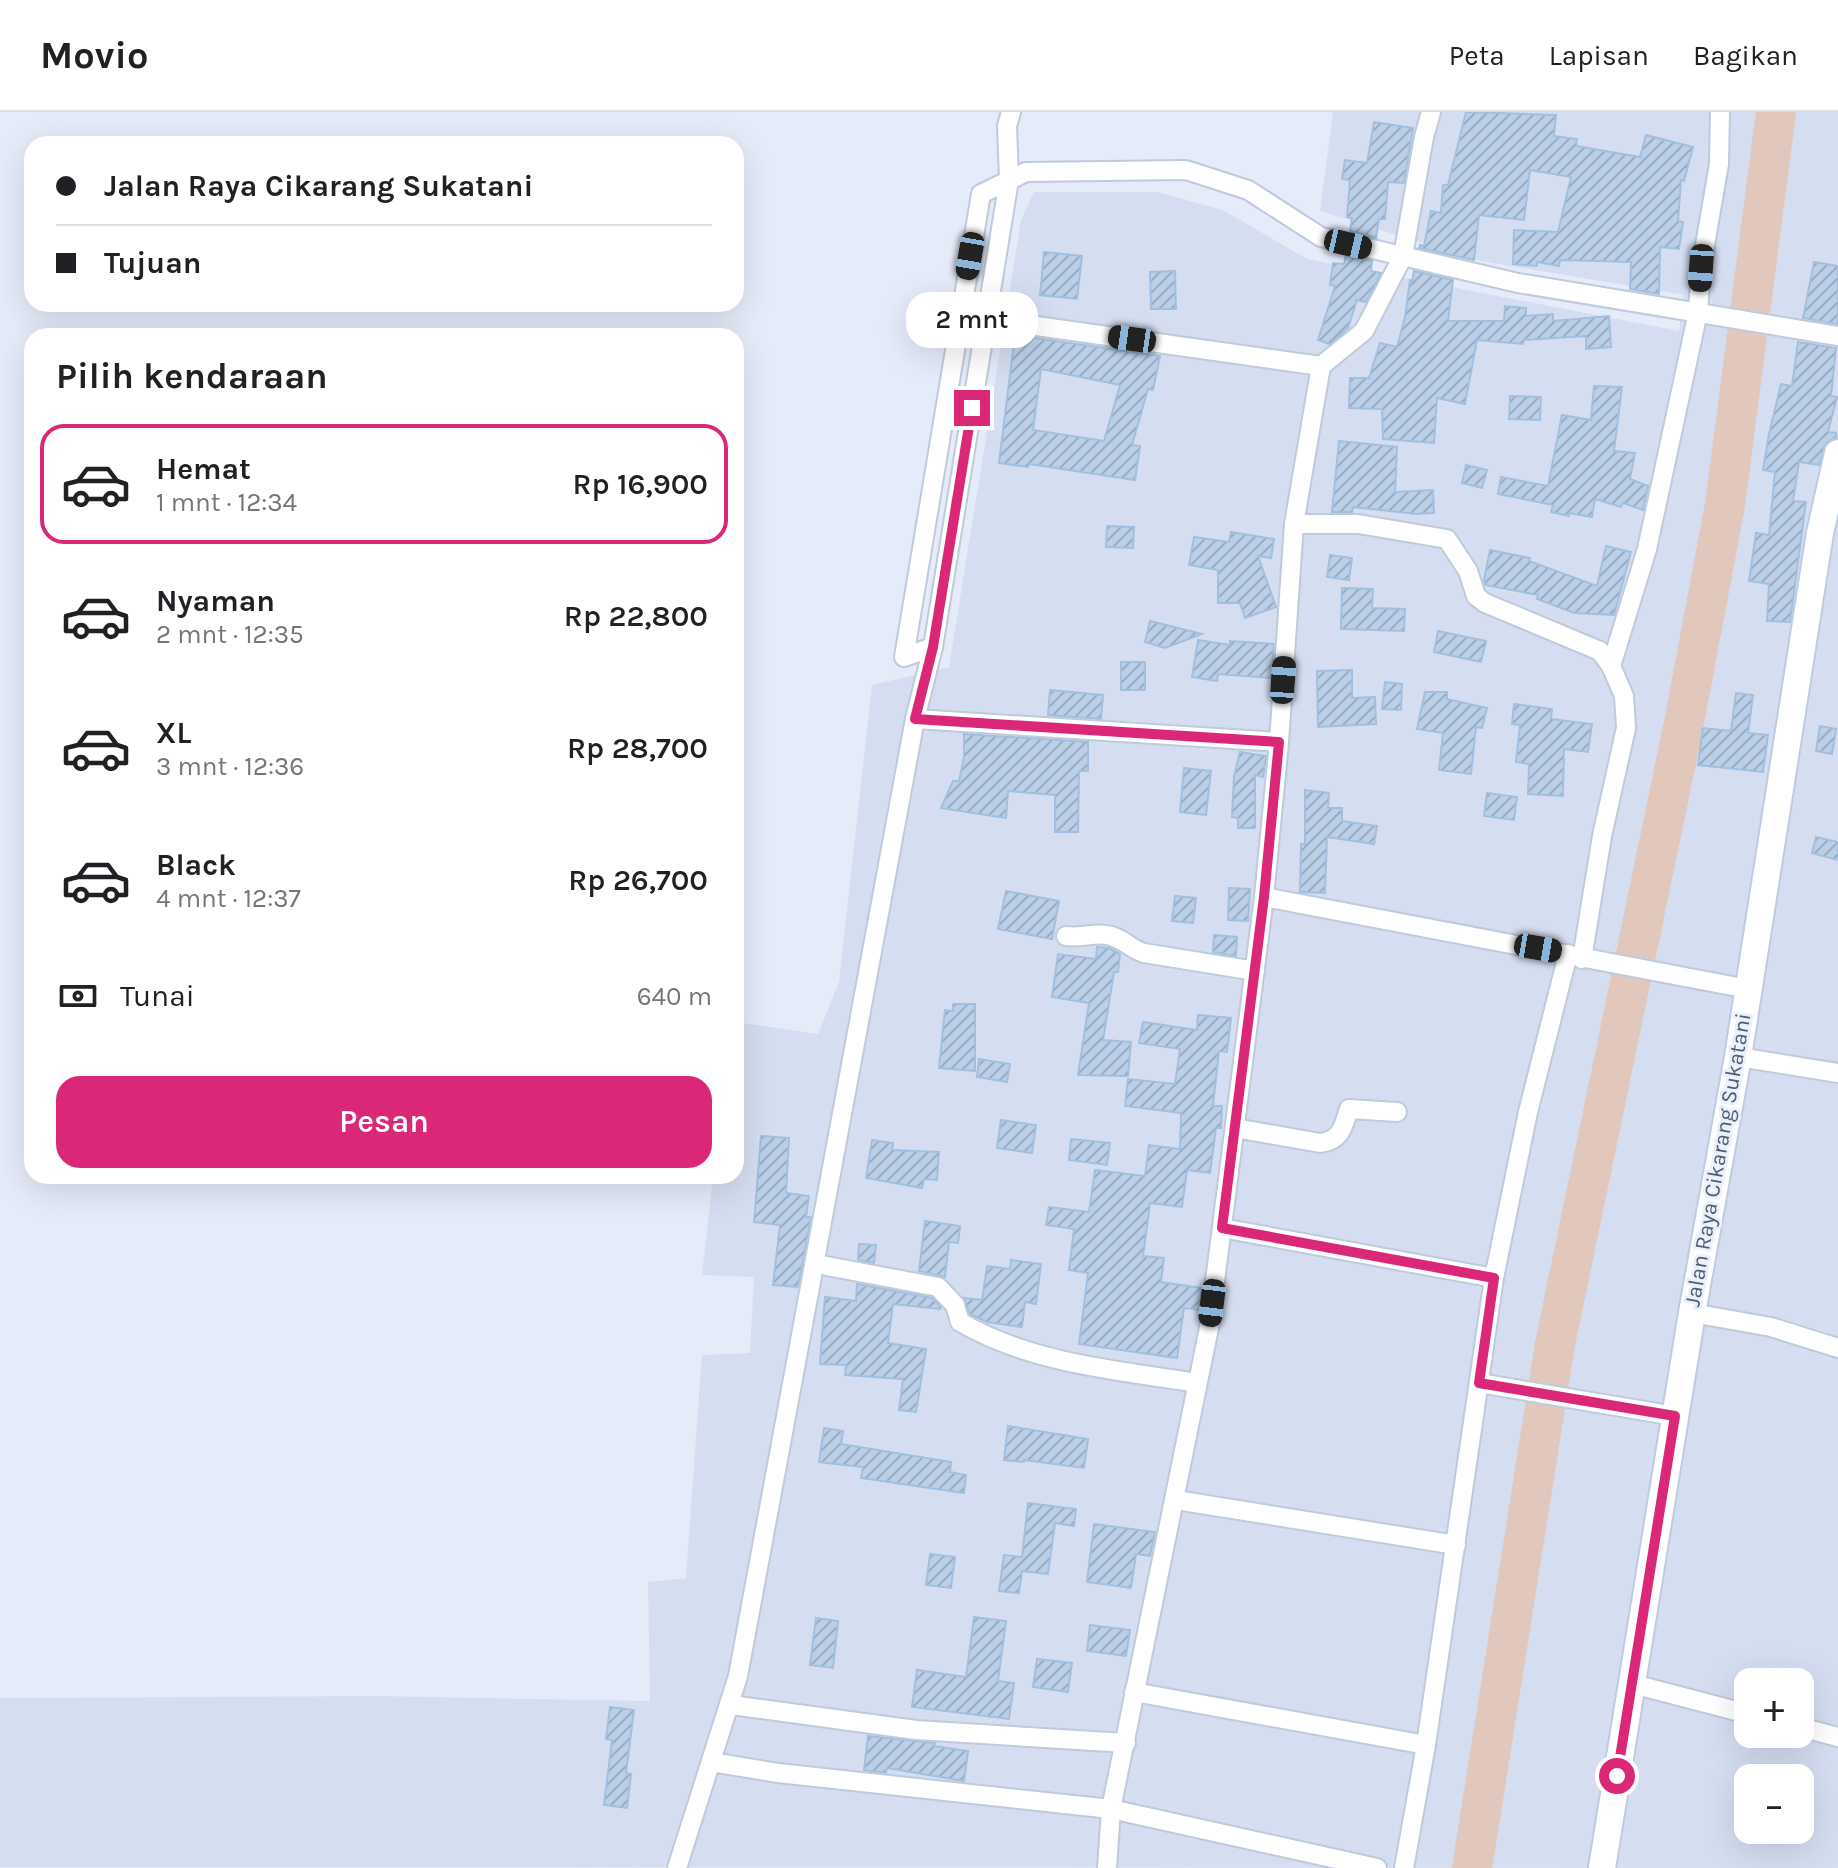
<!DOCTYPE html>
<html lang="id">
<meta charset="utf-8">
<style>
body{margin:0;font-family:Karla,sans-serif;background:#f2f2f2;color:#202124;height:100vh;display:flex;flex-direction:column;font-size:30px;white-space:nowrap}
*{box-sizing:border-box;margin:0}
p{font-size:26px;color:#757577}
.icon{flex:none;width:44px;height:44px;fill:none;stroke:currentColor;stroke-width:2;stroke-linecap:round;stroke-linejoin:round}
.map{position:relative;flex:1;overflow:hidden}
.sheet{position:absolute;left:24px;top:216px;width:720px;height:856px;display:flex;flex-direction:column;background:#fff;border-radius:24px;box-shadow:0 8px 32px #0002}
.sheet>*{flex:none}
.top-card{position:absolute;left:24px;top:24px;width:720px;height:176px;border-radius:24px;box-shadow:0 8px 32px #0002;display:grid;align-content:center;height:176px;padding:0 32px;background:#fff}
.fabs{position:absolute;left:1734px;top:1556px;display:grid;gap:16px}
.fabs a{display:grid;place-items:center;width:80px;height:80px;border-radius:16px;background:#fff;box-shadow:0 8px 32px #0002;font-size:40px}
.end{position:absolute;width:36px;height:36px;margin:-18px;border:10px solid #db2777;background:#fff;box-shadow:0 0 0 4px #fff}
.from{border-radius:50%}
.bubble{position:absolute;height:56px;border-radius:24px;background:#fff;box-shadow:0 8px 32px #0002;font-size:26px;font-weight:600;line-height:56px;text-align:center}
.car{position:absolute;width:24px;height:48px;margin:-24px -12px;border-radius:10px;box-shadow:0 0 6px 2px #0007;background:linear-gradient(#222 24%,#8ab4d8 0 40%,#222 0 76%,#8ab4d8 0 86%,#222 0)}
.top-card b{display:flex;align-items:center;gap:28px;height:76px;font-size:30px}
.top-card b+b{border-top:2px solid #e0e0e0}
.top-card i{width:20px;height:20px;background:#202124}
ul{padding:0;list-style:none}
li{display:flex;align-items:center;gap:24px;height:120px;margin:0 16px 12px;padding:0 16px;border:4px solid transparent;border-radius:24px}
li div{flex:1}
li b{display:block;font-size:30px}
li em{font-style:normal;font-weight:600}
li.on{border-color:#db2777}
li>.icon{width:72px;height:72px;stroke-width:1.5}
h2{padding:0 32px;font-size:36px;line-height:96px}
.pay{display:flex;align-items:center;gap:20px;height:88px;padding:0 32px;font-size:30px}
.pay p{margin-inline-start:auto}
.cta{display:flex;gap:16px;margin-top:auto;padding:16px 32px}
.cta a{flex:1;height:92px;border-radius:24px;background:#db2777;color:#fff;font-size:32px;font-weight:600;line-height:92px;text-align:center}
header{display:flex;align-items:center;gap:48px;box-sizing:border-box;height:112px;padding:0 40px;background:#fff;border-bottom:2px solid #e0e0e0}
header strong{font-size:38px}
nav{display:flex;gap:44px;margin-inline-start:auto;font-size:28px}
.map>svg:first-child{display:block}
</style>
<header>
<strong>Movio</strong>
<nav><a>Peta</a><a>Lapisan</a><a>Bagikan</a></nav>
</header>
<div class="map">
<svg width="1838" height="1756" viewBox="0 0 1838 1756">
<defs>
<pattern id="building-hatch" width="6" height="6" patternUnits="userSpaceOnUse" patternTransform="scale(2)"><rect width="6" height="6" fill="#bbd0e8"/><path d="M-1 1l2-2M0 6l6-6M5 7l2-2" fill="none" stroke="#9aacc0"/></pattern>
</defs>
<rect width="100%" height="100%" fill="#e6ebfa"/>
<path fill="#d5def1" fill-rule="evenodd" d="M1333 0H1838V1756L0 1755V1586L377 1584 650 1589 648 1470 686 1466 702 1243 750 1241 754 1165 702 1163 713 1064H736V910L818 922 839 870 872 573 949 555 1021 108 1034 80H1157L1223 98 1307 147 1679 219 1684 183 1480 149 1320 99ZM1748 1570H1800V1622H1748ZM1748 1666H1800V1718H1748Z"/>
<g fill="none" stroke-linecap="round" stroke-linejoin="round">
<path stroke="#e2c7bc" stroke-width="40" d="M1472 1756 1555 1232 1683 616 1725 393 1776 0"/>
</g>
<g fill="url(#building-hatch)" stroke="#a2bfdf" stroke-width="2" fill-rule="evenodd">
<path d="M1466 0 1556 3 1554 24 1577 27 1576 34 1640 45 1646 23 1693 35 1684 69 1681 68 1678 109 1683 110 1679 137 1660 135 1659 182 1630 177 1631 150 1560 148 1559 154 1537 150V154L1513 152 1514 118 1558 120 1571 65 1530 58 1524 108 1479 103 1474 148 1419 136 1420 133 1424 134 1431 99 1441 101 1443 73H1448Z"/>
<path d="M1374 10 1413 16 1404 71 1388 70 1385 107H1379L1376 126 1350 119 1352 106 1347 105 1350 68 1342 67 1345 48 1367 51Z"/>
<path d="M1044 140 1082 144 1077 187 1040 183Z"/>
<path d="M1346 143 1372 149 1371 159 1381 161 1366 190 1357 188 1348 216 1330 232 1318 228 1335 174 1330 173 1333 151 1344 152Z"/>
<path d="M1814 150 1838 154V212L1803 206Z"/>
<path d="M1175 159 1176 197H1151L1150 160Z"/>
<path d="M1414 159 1453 168 1448 209H1504L1505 194 1526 196V204L1553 202V209L1609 204 1611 235 1586 237V224L1524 228 1523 232 1477 228 1465 292 1437 286 1434 331 1383 327 1382 297 1349 296 1350 266H1369L1380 231 1397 235 1405 205 1410 168 1412 169Z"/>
<path d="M1015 223 1160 244 1153 278 1148 277 1132 333 1140 334 1135 368 1029 352 1028 355 999 351ZM1041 257 1120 273 1104 329 1033 318Z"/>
<path d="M1798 230 1836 236 1831 284 1837 285 1828 320 1836 321V326L1826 331 1819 353 1799 350 1793 389 1806 390 1790 510 1767 509 1769 472 1749 469 1756 421 1769 423 1775 360 1763 358 1769 322 1781 272 1792 274Z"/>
<path d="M1594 274 1622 275 1614 339 1635 341 1630 367 1648 374 1643 398 1623 391 1621 395 1595 387 1592 405 1569 401V404L1551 400 1553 393 1498 382 1501 365 1548 374 1562 303 1591 308Z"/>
<path d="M1510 284 1541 285 1540 308 1509 307Z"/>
<path d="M1339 329 1397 335 1395 380 1433 378 1434 401 1417 402 1353 395 1352 400H1332Z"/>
<path d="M1466 353 1487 358 1482 376 1462 371Z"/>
<path d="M1107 414 1134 415 1133 436 1106 435Z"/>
<path d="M1231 420 1274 427 1271 446 1258 444 1276 495 1245 506 1240 491H1218V458L1189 453 1194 425 1229 430Z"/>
<path d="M1606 434 1631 440 1614 503 1574 501 1537 487 1538 483 1485 473 1484 468 1490 438 1530 446 1529 449 1597 474Z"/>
<path d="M1330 443 1352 446 1349 468 1327 465Z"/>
<path d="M1342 476 1373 477 1372 496 1405 497 1404 519 1341 517Z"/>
<path d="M1150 509 1202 522 1165 536 1145 530Z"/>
<path d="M1438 519 1486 529 1481 550 1434 540Z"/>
<path d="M1198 528 1230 533V529L1274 532 1271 566 1218 562 1217 569 1192 565Z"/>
<rect x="1121" y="550" width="24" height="28"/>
<path d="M1352 558V586L1375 585 1376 612 1318 615 1317 559Z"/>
<path d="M1385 570 1402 572 1401 598 1382 597Z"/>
<path d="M1050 578 1103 583 1101 607 1048 603Z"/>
<path d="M1425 580H1447V587L1487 596 1482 616 1476 615 1471 662 1439 658 1443 621 1417 617Z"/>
<path d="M1736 581 1753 583 1748 621 1768 623 1763 660 1698 653 1703 616 1731 619Z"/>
<path d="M1514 592 1552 597 1551 607 1592 612 1588 640 1564 637 1563 684 1528 682 1529 652 1516 650 1520 613 1512 612Z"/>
<path d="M1820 614 1836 617 1832 642 1816 639Z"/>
<path d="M964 622 1088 630V659H1079L1078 720H1055V683L1008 679 1006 706 941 696 953 669H959L964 645Z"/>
<path d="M1240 640 1266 644 1263 665 1255 663V716H1238V706L1232 705 1234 665Z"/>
<path d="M1184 656 1211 659 1206 703 1180 700Z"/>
<path d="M1305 678 1329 681 1328 696H1342V709L1377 714 1374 732 1327 725 1325 781 1300 780 1301 732H1305Z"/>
<path d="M1487 681 1517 685 1514 708 1484 704Z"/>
<path d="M1816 725 1838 730V748L1812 741Z"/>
<path d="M1229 776 1250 777 1248 809 1228 808Z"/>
<path d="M1006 779 1059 789 1052 827 998 817Z"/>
<path d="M1175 784 1196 786 1193 811 1172 809Z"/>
<path d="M1214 823 1237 825 1236 844 1213 840Z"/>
<path d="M1097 835 1109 836 1120 842 1118 860H1114L1103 928 1131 930 1128 964 1078 963 1089 891 1052 885 1058 842 1096 847Z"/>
<path d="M953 892H975V959L939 956 945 898 953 899Z"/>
<path d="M1198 903 1231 906 1227 940 1219 939 1213 994H1222L1221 1016H1216L1210 1061 1187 1058 1182 1095 1150 1091 1143 1144 1164 1146 1161 1170 1202 1176 1199 1198 1184 1196 1177 1246 1079 1232 1088 1161 1069 1158 1074 1117 1046 1113 1049 1095 1089 1100 1095 1058 1145 1064 1149 1033 1180 1037 1181 1001 1125 994 1128 967 1175 972 1180 937 1139 931 1143 910 1197 918Z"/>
<path d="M979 947 1010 952 1007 970 977 965Z"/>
<path d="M1001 1008 1036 1013 1032 1041 997 1036Z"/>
<path d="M761 1024 789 1026 786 1081 809 1084 806 1105H811L798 1175 773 1173 780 1113 754 1110Z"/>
<path d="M1071 1027 1110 1031 1107 1053 1069 1048Z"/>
<path d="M872 1028 893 1031 892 1038 939 1040 937 1068 924 1067 922 1076 866 1066Z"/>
<path d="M925 1109 960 1114 958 1131 949 1130 945 1165 919 1159Z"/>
<path d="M859 1132 876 1133 874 1151 858 1148Z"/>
<path d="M1011 1148 1041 1152 1036 1192 1025 1190 1022 1215 987 1210 970 1202 964 1186 982 1188 987 1154 1010 1157Z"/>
<path d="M857 1172 932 1186 941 1195 940 1197 893 1192 888 1231 926 1237 916 1300 899 1298 903 1267 845 1263 846 1253 820 1252 825 1185 856 1189Z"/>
<path d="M1008 1314 1088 1327 1084 1356 1024 1348V1350L1004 1348Z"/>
<path d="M824 1316 843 1319 841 1332 951 1350 950 1360 966 1363 964 1381 861 1366 863 1355 819 1350Z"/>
<path d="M1028 1391 1076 1397 1074 1414 1055 1411 1048 1462 1022 1459 1019 1481 999 1479 1004 1443 1022 1445Z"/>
<path d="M1094 1412 1155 1420 1150 1444 1136 1442 1131 1476 1087 1470Z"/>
<path d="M930 1442 955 1445 951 1476 926 1473Z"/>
<path d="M974 1505 1006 1509 998 1569 1014 1571 1009 1607 912 1595 917 1558 966 1565Z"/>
<path d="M816 1506 838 1509 833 1556 810 1553Z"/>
<path d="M1090 1513 1130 1518 1126 1544 1087 1539Z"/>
<path d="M1037 1547 1072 1551 1068 1580 1033 1575Z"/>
<path d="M610 1595 634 1598 626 1661 631 1662 627 1696 604 1693 612 1628 606 1627Z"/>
<path d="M868 1624 935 1631 934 1634 968 1639 964 1669 887 1656 886 1661 864 1658Z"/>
</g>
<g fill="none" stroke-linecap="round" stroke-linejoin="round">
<g stroke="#bfcadb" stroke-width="22">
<g id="minor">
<path d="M1011 0 1007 14 1009 68 933 535 904 545 981 82 1026 60 1186 58 1248 78 1321 125 1518 171 1838 224"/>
<path d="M987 207 1321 254"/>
<path d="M1294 412H1358L1447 427 1468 459 1476 484 1485 491 1600 539 1611 554 1624 584 1626 616 1602 724 1582 847"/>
<path d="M1611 554 1647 437 1698 200 1701 156 1719 52 1720 0"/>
<path d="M915 607 1279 630"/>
<path d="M1264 785 1748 877"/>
<path d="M1066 824C1080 826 1093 821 1107 823 1122 825 1130 837 1144 841L1255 859"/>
<path d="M1738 945 1838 961"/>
<path d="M1235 1016 1320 1031C1341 1029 1343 1015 1349 997L1397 1000"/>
<path d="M1222 1116 1494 1166"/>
<path d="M816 1152 938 1175 955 1193 960 1210C1033 1252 1115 1258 1197 1271"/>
<path d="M1692 1201 1771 1215 1838 1236"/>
<path d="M1479 1271 1675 1304"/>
<path d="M1176 1388 1456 1433"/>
<path d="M1633 1572 1748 1602"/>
<path d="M1134 1580 1426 1633"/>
<path d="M731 1593 916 1618 1126 1631"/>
<path d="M1800 1615 1838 1625"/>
<path d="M711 1650 778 1661 1111 1697 1377 1756"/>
<path d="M677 1756 738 1564 915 607 933 535"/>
<path d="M1107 1756 1111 1697 1209 1216 1264 785 1279 630 1294 412 1321 254 1364 219 1403 144 1424 25 1431 0"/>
<path d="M1404 1756 1426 1633 1494 1166 1528 1000 1568 842"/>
</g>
</g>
<g stroke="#becbe0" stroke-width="30">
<path id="secondary" d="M1602 1756 1692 1201 1738 945 1820 421 1838 341"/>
</g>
<use href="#minor" stroke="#fff" stroke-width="18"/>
<use href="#secondary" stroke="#fff" stroke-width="26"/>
</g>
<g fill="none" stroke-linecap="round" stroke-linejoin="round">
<path stroke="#db2777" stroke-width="10" d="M972 296 933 535 915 607 1279 630 1264 785 1222 1116 1494 1166 1479 1271 1675 1304 1617 1664"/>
</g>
<g text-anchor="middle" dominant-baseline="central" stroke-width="6" stroke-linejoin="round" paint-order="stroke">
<g font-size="22" fill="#4d5f71" stroke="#ecf0fd">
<text transform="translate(1718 1048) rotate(-80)">Jalan Raya Cikarang Sukatani</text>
</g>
</g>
</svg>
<div class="fabs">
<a>+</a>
<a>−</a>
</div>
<i class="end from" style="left:1617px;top:1664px"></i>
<i class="end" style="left:972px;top:296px"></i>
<div class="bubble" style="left:906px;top:180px;width:132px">2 mnt</div>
<i class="car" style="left:1348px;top:132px;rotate:103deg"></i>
<i class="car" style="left:970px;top:144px;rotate:190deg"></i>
<i class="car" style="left:1701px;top:156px;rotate:184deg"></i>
<i class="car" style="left:1132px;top:227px;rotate:278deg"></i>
<i class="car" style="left:1283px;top:568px;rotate:4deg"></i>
<i class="car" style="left:1538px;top:836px;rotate:100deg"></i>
<i class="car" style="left:1212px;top:1191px;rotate:187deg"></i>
<div class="top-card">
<b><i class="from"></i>Jalan Raya Cikarang Sukatani</b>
<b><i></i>Tujuan</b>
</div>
<section class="sheet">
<h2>Pilih kendaraan</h2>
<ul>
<li class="on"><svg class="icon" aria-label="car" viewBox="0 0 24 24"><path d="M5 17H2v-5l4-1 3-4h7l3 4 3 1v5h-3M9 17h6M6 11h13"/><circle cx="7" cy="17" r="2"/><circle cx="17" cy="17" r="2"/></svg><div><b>Hemat</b><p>1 mnt · 12:34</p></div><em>Rp 16,900</em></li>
<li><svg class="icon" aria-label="car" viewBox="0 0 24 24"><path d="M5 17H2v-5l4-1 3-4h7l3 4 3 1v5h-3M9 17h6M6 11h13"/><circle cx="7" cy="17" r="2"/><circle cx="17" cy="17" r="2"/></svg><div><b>Nyaman</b><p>2 mnt · 12:35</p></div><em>Rp 22,800</em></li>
<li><svg class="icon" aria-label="car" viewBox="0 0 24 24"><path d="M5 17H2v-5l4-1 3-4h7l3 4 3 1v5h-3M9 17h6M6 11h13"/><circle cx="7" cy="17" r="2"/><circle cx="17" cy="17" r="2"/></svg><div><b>XL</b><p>3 mnt · 12:36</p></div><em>Rp 28,700</em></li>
<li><svg class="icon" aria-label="car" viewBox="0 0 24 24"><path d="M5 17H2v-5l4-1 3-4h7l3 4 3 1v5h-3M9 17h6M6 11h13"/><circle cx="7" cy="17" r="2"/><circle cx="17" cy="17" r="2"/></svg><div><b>Black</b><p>4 mnt · 12:37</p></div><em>Rp 26,700</em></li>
</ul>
<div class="pay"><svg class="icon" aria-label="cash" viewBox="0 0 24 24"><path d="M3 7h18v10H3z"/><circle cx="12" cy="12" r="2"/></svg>Tunai<p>640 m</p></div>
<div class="cta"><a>Pesan</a></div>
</section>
</div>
